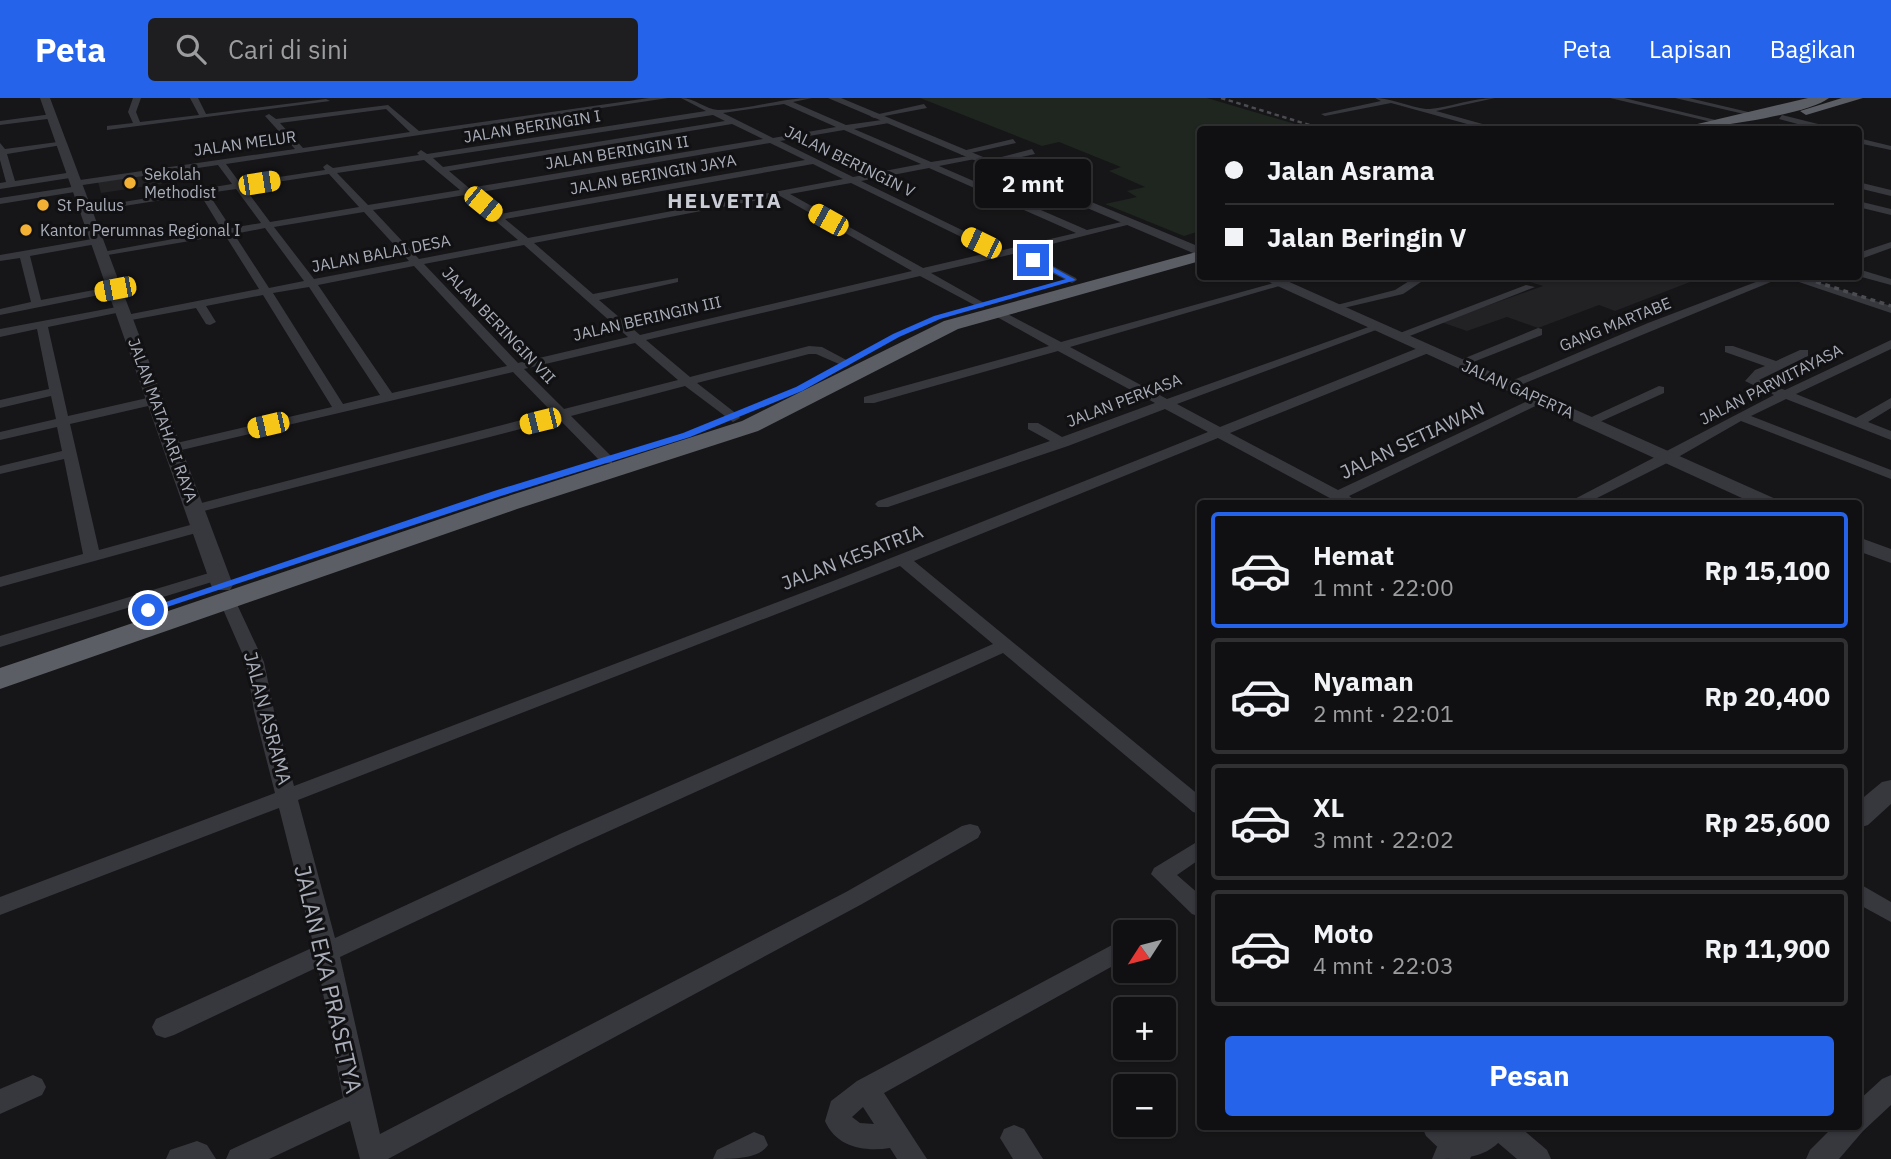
<!DOCTYPE html>
<html lang="id">
<meta charset="utf-8">
<style>
body{margin:0;font-family:"IBM Plex Sans",sans-serif;background:#1e1e20;color:#f1f3f6;height:100vh;display:flex;flex-direction:column;font-size:26px;white-space:nowrap}
*{box-sizing:border-box;margin:0}
p{font-size:23px;color:#9c9d9f}
.icon{flex:none;width:38px;height:38px;fill:none;stroke:currentColor;stroke-width:2;stroke-linecap:round;stroke-linejoin:round}
.map{position:relative;flex:1;overflow:hidden}
.sheet{position:absolute;left:1197px;top:402px;width:665px;height:630px;display:flex;flex-direction:column;background:#101012;border-radius:7px;box-shadow:0 2px 5px #0004,0 0 0 2px #303032}
.sheet>*{flex:none}
.hud{position:absolute;left:1197px;top:28px;width:665px;height:154px;border-radius:7px;box-shadow:0 2px 5px #0004,0 0 0 2px #303032;display:grid;align-content:center;height:154px;padding:0 28px;background:#101012}
.needle{width:46px;rotate:234deg}
.fabs{position:absolute;left:1113px;top:822px;display:grid;gap:14px}
.fabs a{display:grid;place-items:center;width:63px;height:63px;border-radius:7px;background:#101012;box-shadow:0 2px 5px #0004,0 0 0 2px #303032;font-size:35px}
.end{position:absolute;width:32px;height:32px;margin:-16px;border:9px solid #2563eb;background:#fff;box-shadow:0 0 0 4px #fff}
.from{border-radius:50%}
.bubble{position:absolute;height:49px;border-radius:7px;background:#101012;box-shadow:0 2px 5px #0004,0 0 0 2px #303032;font-size:23px;font-weight:700;line-height:49px;text-align:center}
.car{position:absolute;width:21px;height:42px;margin:-21px -10px;border-radius:9px;box-shadow:0 0 5px 2px #0007;background:linear-gradient(#f5c518 24%,#345 0 40%,#f5c518 0 76%,#345 0 86%,#f5c518 0)}
.hud b{display:flex;align-items:center;gap:24px;height:66px;font-size:26px}
.hud b+b{border-top:2px solid #303032}
.hud i{width:18px;height:18px;background:#f1f3f6}
ul{padding:12px 0 0;list-style:none}
li{display:flex;align-items:center;gap:21px;height:116px;margin:0 14px 10px;padding:0 14px;border:4px solid #303032;border-radius:7px}
li div{flex:1}
li b{display:block;font-size:26px}
li em{font-style:normal;font-weight:700}
li.selected{border-color:#2563eb}
li>.icon{width:63px;height:63px;stroke-width:1.5}
.action{display:flex;gap:14px;margin-top:auto;padding:14px 28px}
.action a{flex:1;height:80px;border-radius:7px;background:#2563eb;color:#fff;font-size:28px;font-weight:700;line-height:80px;text-align:center}
header{display:flex;align-items:center;gap:42px;box-sizing:border-box;height:98px;padding:0 35px;background:#2563eb;color:#fff}
header strong{font-size:33px}
nav{display:flex;gap:38px;margin-inline-start:auto;font-size:24px}
.search{width:490px;height:63px;background:#1e1e20;display:flex;align-items:center;gap:18px;box-sizing:border-box;padding:0 24px;border-radius:7px;color:#9c9d9f;font-size:26px}
.map>svg:first-child{display:block}
</style>
<header>
<strong>Peta</strong>
<div class="search"><svg class="icon" aria-label="search" viewBox="0 0 24 24"><circle cx="10" cy="10" r="6"/><path d="M15 15l6 6"/></svg>Cari di sini</div>
<nav><a>Peta</a><a>Lapisan</a><a>Bagikan</a></nav>
</header>
<div class="map">
<svg width="1891" height="1061" viewBox="0 0 1891 1061">
<rect width="100%" height="100%" fill="#161618"/>
<g fill="#222225">
<path d="M158 76 162 86 101 95 98 84Z"/>
<path d="M1515 179H1703L1615 213 1599 207 1538 230 1507 219 1467 233 1441 224 1543 188Z"/>
</g>
<path fill="#1e261f" d="M920 0H1207L1312 31 1200 32V133L1184 138 1105 106 1137 99 1127 93 1145 89 1109 73 1121 69 1059 44 1042 48Z"/>
<g fill="none" stroke-linecap="round" stroke-linejoin="round">
<g fill="#37383d" fill-rule="evenodd">
<path d="M133 0H141L136 14 140 24 199 17 190 0H198L206 16 326 1 330 3 107 32V28L133 25 128 14Z"/>
<path d="M649 0H668L226 66 240 85 325 72 323 69 327 66 333 70 419 57 417 55 421 52 427 56 706 13 681 0C695 0 705 11 718 12 749 12 780 0 812 0L793 4 846 27 889 21V25L854 31 931 64 975 57V61L939 68 1087 132 1130 122 1135 125 1024 153 1076 180 1077 182 1072 185 1013 156 931 175 984 205V209L980 210 920 178 646 242 690 279 809 248 822 249 852 265 846 269 816 256H809L697 285 738 317 740 320 733 324 685 288 571 318 612 359V365H602L559 321 200 414H190L187 411 190 408 552 314 513 274 173 354 168 353V347L332 309 263 197 206 208 216 224 210 227 206 226 196 210 126 223 120 220 126 217 259 191 225 137 102 158 97 155 222 132 200 96 86 114 81 111 232 86 218 67 76 88 73 83 295 51 265 18 269 16 276 21 388 7 419 33ZM784 6 836 29 773 40 723 15ZM386 11 410 34 303 50 280 25ZM713 17 725 23 443 69 433 60ZM732 26 763 41 469 90 449 73ZM844 32 921 66 853 79 780 43ZM770 45 805 62 500 116 475 95ZM424 62 460 92 368 107 337 75ZM813 66 843 81 528 140 505 121ZM929 70 1076 135 1003 152 861 83ZM329 76 359 109 270 124 244 89ZM851 85 992 154 923 170 790 96ZM236 91 261 125 231 130 208 95ZM465 97 518 142 419 161 373 112ZM780 98 912 173 640 237 599 202 678 184V180L593 196 534 145ZM364 114 409 163 314 181 274 129ZM265 130 304 183 269 190 234 136ZM524 147 628 239 518 265 424 166ZM414 168 507 268 392 295 318 187ZM309 189 380 297 343 306 273 195ZM635 245 678 282 564 311 524 271Z"/>
<path d="M1375 0C1392 0 1417 12 1430 11 1450 9 1472 0 1495 0L1436 13 1504 32H1489L1391 5 1325 18 1321 16 1381 3Z"/>
<path d="M1610 0H1624L1724 24 1720 26Z"/>
<path d="M1675 0H1689L1761 17 1757 19Z"/>
<path d="M924 6 927 10 874 20 870 18Z"/>
<path d="M52 16 55 20 0 27V23Z"/>
<path d="M1782 17 1834 30 1835 32H1820L1779 21Z"/>
<path d="M1578 29 1582 32H1572Z"/>
<path d="M1858 40 1891 48V52L1858 45Z"/>
<path d="M1013 41 1016 45 962 57 958 54Z"/>
<path d="M65 43 62 47 7 56 15 83 73 74 76 79 0 91V85L6 84 0 62V45L5 51Z"/>
<path d="M1032 51 1035 56 986 67 982 64Z"/>
<path d="M1074 59 1077 64 1011 78 1007 75Z"/>
<path d="M1858 84 1891 92V98L1858 90Z"/>
<path d="M78 88 81 89V93L0 106V100Z"/>
<path d="M1858 103 1891 111V117L1858 109Z"/>
<path d="M98 140 102 141V145L30 158 41 202 115 188 119 189V193L0 217V211L31 204 20 160 0 163V157Z"/>
<path d="M1891 144V150L1858 162V155Z"/>
<path d="M1858 171 1891 181V187L1858 178Z"/>
<path d="M1417 178H1430L1403 196 1335 212 1329 209 1395 192Z"/>
<path d="M1781 178H1798L1891 208V215Z"/>
<path d="M1769 179 1778 181 1513 290H1503L1502 287 1648 225Z"/>
<path d="M1277 184 1286 186 1070 249 1167 301 1374 227 1384 229 1177 306 1220 329 1423 248H1431V254L1230 335 1338 392 1536 299 1541 298 1548 302 1349 398 1360 406H1341L1218 340 914 463 1200 698V716L1193 714 1003 555 576 748 340 859 380 1036 846 794 962 728 970 726 978 728 981 734 978 740 862 806 388 1061H360L350 1023 269 1061H226L230 1052 343 1000 318 869 174 937 165 940 156 937 152 929 156 921 314 849 279 710 0 817V799L275 695 254 613 246 564 219 502 221 498H233L235 502 264 564 274 613 294 688 833 483 1208 334 1165 311 1068 348 888 409H878L875 406 878 403 1050 343 1028 331V325H1038L1062 339 1155 305 1058 253 874 305H864V299L1049 248 990 215V211H998L1061 244ZM900 468 993 546 560 736 335 840 298 702Z"/>
<path d="M1526 187 1535 189 1402 241 1392 238Z"/>
<path d="M122 208 128 211 126 213 48 229 68 318 156 298 163 302 161 305 70 326 99 452 201 424 209 429 207 432 0 489V479L83 456 64 361 0 376V368L62 353 57 329 0 342V334L56 321 51 298 0 310V302L49 291 37 231 0 239V231Z"/>
<path d="M1538 230 1542 231V237L1463 268 1453 265Z"/>
<path d="M1891 242V251L1796 296 1856 320 1891 300V310L1868 324 1891 333V342L1786 301 1751 318 1891 372V381L1741 323 1673 362 1585 406H1565L1774 297 1745 283 1755 272 1765 268 1725 254V248H1733L1776 263 1800 252H1808V258L1759 282 1785 292Z"/>
<path d="M1659 288 1664 289V295L1595 326 1590 327 1583 323Z"/>
<path d="M219 472 227 477 225 480 0 549V538Z"/>
<path d="M1200 742V761L1177 777 1200 797V819L1192 816 1151 776 1154 770Z"/>
<path d="M1858 785 1891 804V824L1858 806Z"/>
<path d="M1112 847 1120 850 1124 857 1120 864 884 995 927 1061H897L890 1050C864 1054 836 1049 825 1023L831 1003 857 983ZM863 1009 874 1026 860 1025 852 1019Z"/>
<path d="M33 977 42 981 46 989 42 997 0 1016V991Z"/>
<path d="M1891 977V1007L1863 1033 1839 1061H1806L1810 1052 1833 1029H1858V1003L1882 981Z"/>
<path d="M1014 1027 1024 1031 1043 1061H1013L1000 1040 1004 1031Z"/>
<path d="M1422 1029H1455L1470 1043 1474 1052 1470 1061H1450L1426 1038Z"/>
<path d="M1486 1029H1520L1547 1052 1551 1061H1517L1490 1038Z"/>
<path d="M754 1034 764 1038 768 1047C759 1061 733 1061 713 1061L717 1052Z"/>
<path d="M197 1043 207 1047 216 1061H166L170 1052Z"/>
</g>
<g fill="#37383d" fill-rule="evenodd">
<path d="M40 0H50L233 487 230 492H214L211 487Z"/>
<path d="M828 0H841L1200 149V158Z"/>
<path d="M1256 178H1276L1778 402 1781 406H1755Z"/>
<path d="M1858 439 1891 451V465L1858 453Z"/>
<path d="M1891 682V706L1868 727 1858 730V704L1882 684Z"/>
<path d="M1464 1029H1510C1493 1061 1466 1061 1432 1061L1437 1049Z"/>
</g>
<g fill="#5b5e65" fill-rule="evenodd">
<path d="M1808 0H1829C1808 17 1701 32 1672 32Z"/>
<path d="M1842 0H1863L1806 17 1800 13Z"/>
<path d="M1200 153V163L958 231 758 333 517 411 0 591V570L499 401 742 323 944 223Z"/>
</g>
<path stroke="#4a4c52" stroke-width="2.5" stroke-dasharray="4.5 3.5" stroke-linecap="butt" d="M1221 0 1326 32"/>
<path stroke="#4a4c52" stroke-width="3.5" stroke-dasharray="5 4.5" stroke-linecap="butt" d="M1798 178 1891 208"/>
</g>
<path fill="#2563eb" d="M1036 160 1076 182 940 221 899 239 802 293 690 339 501 398 152 514 142 512 494 393 683 335 796 289 893 236 934 218 1066 181 1030 162Z"/>
<g fill="#f2b134" stroke="#111113" stroke-width="2.5">
<circle cx="130" cy="85" r="7"/>
<circle cx="43" cy="107" r="7"/>
<circle cx="26" cy="132" r="7"/>
</g>
<g text-anchor="middle" dominant-baseline="central" stroke-width="6" stroke-linejoin="round" paint-order="stroke">
<g font-size="16" fill="#a8adb8" stroke="#111113">
<text transform="translate(532 28) rotate(-9)">JALAN BERINGIN I</text>
<text transform="translate(245 45) rotate(-8)">JALAN MELUR</text>
<text transform="translate(617 54) rotate(-9)">JALAN BERINGIN II</text>
<text transform="translate(850 63) rotate(26)">JALAN BERINGIN V</text>
<text transform="translate(653 76) rotate(-10)">JALAN BERINGIN JAYA</text>
<text transform="translate(381 155) rotate(-11)">JALAN BALAI DESA</text>
<text transform="translate(647 220) rotate(-13)">JALAN BERINGIN III</text>
<text transform="translate(1615 226) rotate(-22)">GANG MARTABE</text>
<text transform="translate(499 227) rotate(46)">JALAN BERINGIN VII</text>
<text transform="translate(1771 286) rotate(-27)">JALAN PARWITAYASA</text>
<text transform="translate(1518 291) rotate(24)">JALAN GAPERTA</text>
<text transform="translate(1124 302) rotate(-21)">JALAN PERKASA</text>
<text transform="translate(163 322) rotate(70)">JALAN MATAHARI RAYA</text>
</g>
<g font-size="16" fill="#a8adb8" stroke="#111113" text-anchor="start">
<text x="144" y="76">Sekolah<tspan x="144" dy="18">Methodist</tspan></text>
<text x="57" y="107">St Paulus</text>
<text x="40" y="132">Kantor Perumnas Regional I</text>
</g>
<g font-size="19" fill="#a8adb8" stroke="#111113">
<text transform="translate(1412 342) rotate(-25)">JALAN SETIAWAN</text>
<text transform="translate(852 459) rotate(-21)">JALAN KESATRIA</text>
<text transform="translate(268 620) rotate(75)">JALAN ASRAMA</text>
</g>
<g font-size="21" font-weight="bold" letter-spacing="2" fill="#c9ccd4" stroke="#111113">
<text x="725" y="102">HELVETIA</text>
</g>
<g font-size="23" fill="#a8adb8" stroke="#111113">
<text transform="translate(329 881) rotate(77)">JALAN EKA PRASETYA</text>
</g>
</g>
</svg>
<div class="fabs">
<a><svg class="needle" viewBox="-14 -14 28 28"><path d="M0-13l5 13h-10z" fill="#e53935"/><path d="M0 13l5-13h-10z" fill="#9c9d9f"/></svg></a>
<a>+</a>
<a>−</a>
</div>
<i class="end from" style="left:148px;top:512px"></i>
<i class="end" style="left:1033px;top:162px"></i>
<div class="bubble" style="left:975px;top:61px;width:116px">2 mnt</div>
<i class="car" style="left:259px;top:85px;rotate:81deg"></i>
<i class="car" style="left:483px;top:106px;rotate:129deg"></i>
<i class="car" style="left:828px;top:122px;rotate:299deg"></i>
<i class="car" style="left:981px;top:145px;rotate:296deg"></i>
<i class="car" style="left:115px;top:191px;rotate:259deg"></i>
<i class="car" style="left:540px;top:323px;rotate:256deg"></i>
<i class="car" style="left:268px;top:327px;rotate:257deg"></i>
<div class="hud">
<b><i class="from"></i>Jalan Asrama</b>
<b><i></i>Jalan Beringin V</b>
</div>
<section class="sheet">
<ul>
<li class="selected"><svg class="icon" aria-label="car" viewBox="0 0 24 24"><path d="M5 17H2v-5l4-1 3-4h7l3 4 3 1v5h-3M9 17h6M6 11h13"/><circle cx="7" cy="17" r="2"/><circle cx="17" cy="17" r="2"/></svg><div><b>Hemat</b><p>1 mnt · 22:00</p></div><em>Rp 15,100</em></li>
<li><svg class="icon" aria-label="car" viewBox="0 0 24 24"><path d="M5 17H2v-5l4-1 3-4h7l3 4 3 1v5h-3M9 17h6M6 11h13"/><circle cx="7" cy="17" r="2"/><circle cx="17" cy="17" r="2"/></svg><div><b>Nyaman</b><p>2 mnt · 22:01</p></div><em>Rp 20,400</em></li>
<li><svg class="icon" aria-label="car" viewBox="0 0 24 24"><path d="M5 17H2v-5l4-1 3-4h7l3 4 3 1v5h-3M9 17h6M6 11h13"/><circle cx="7" cy="17" r="2"/><circle cx="17" cy="17" r="2"/></svg><div><b>XL</b><p>3 mnt · 22:02</p></div><em>Rp 25,600</em></li>
<li><svg class="icon" aria-label="car" viewBox="0 0 24 24"><path d="M5 17H2v-5l4-1 3-4h7l3 4 3 1v5h-3M9 17h6M6 11h13"/><circle cx="7" cy="17" r="2"/><circle cx="17" cy="17" r="2"/></svg><div><b>Moto</b><p>4 mnt · 22:03</p></div><em>Rp 11,900</em></li>
</ul>
<div class="action"><a>Pesan</a></div>
</section>
</div>
